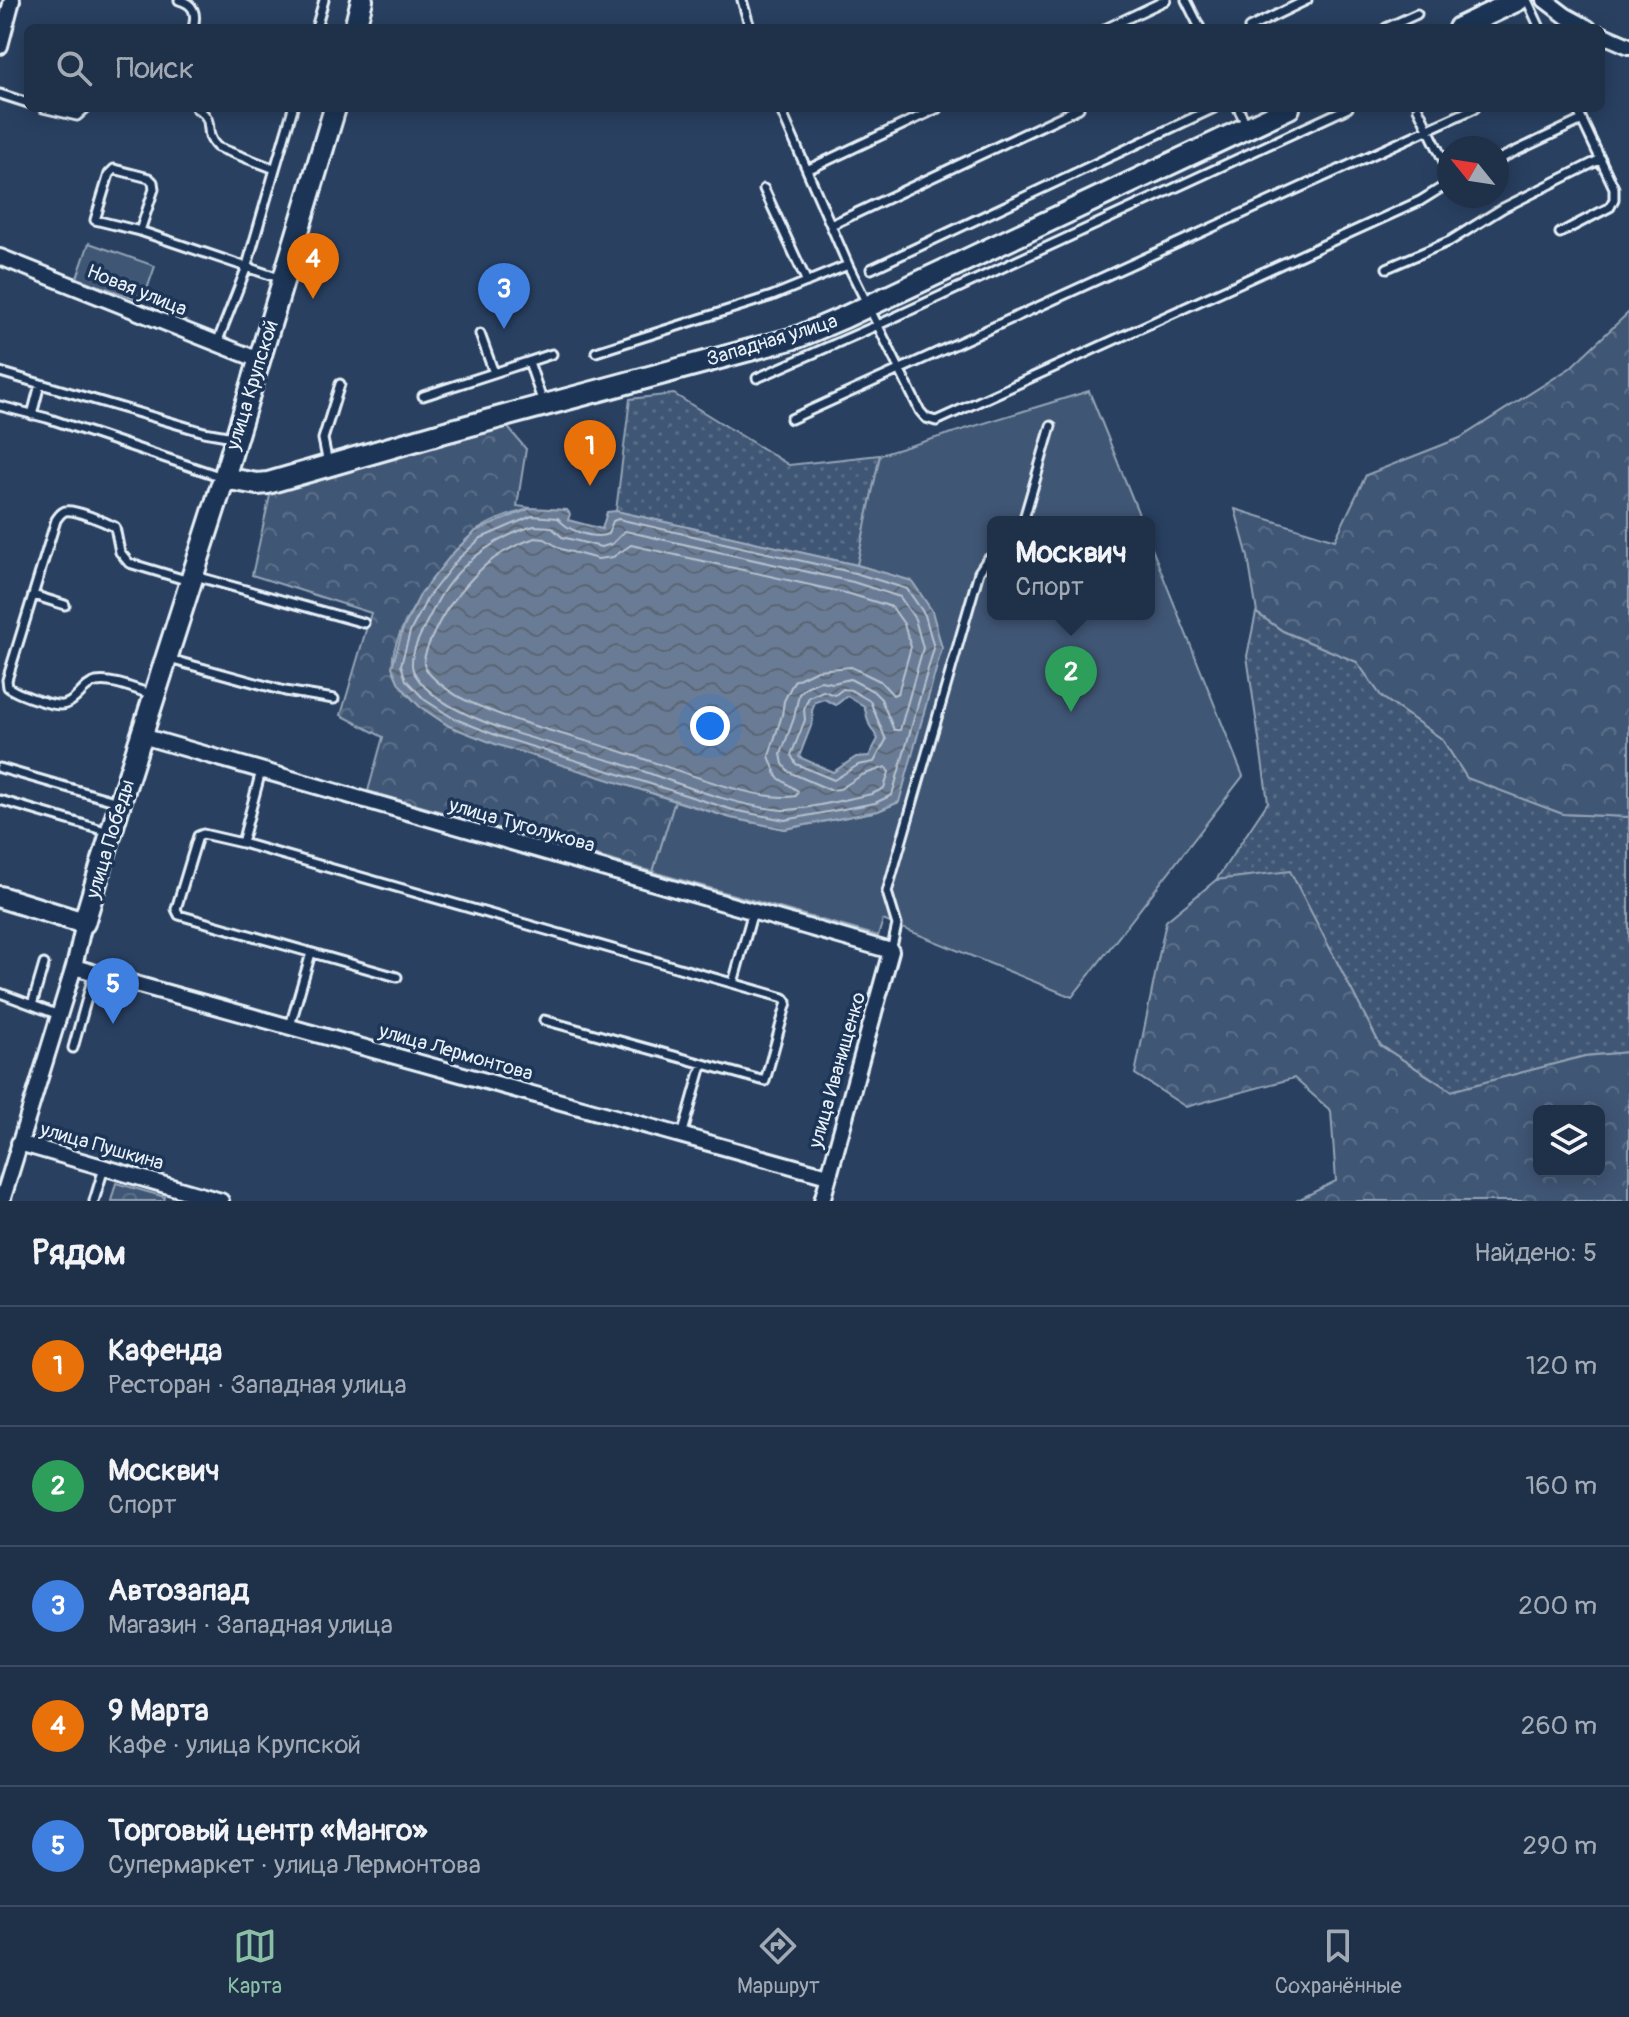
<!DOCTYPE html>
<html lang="ru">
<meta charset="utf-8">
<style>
:root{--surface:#1f3049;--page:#2c3c53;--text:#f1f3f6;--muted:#a1a9b4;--line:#3c4b61;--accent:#8abfa5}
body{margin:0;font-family:Pangolin,sans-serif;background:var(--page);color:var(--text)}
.controls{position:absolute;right:24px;bottom:24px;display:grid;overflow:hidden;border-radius:12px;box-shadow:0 4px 20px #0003}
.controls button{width:72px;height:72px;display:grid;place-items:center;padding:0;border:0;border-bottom:2px solid var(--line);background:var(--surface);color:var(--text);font:40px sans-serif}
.compass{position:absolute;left:1437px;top:136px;width:72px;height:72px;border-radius:50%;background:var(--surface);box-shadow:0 4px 20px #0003;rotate:300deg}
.you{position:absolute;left:710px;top:726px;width:28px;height:28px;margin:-20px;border:6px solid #fff;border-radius:50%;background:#1a73e8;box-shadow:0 0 0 12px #1a73e833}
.badge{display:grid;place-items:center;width:52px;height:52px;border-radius:50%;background:var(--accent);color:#fff;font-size:26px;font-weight:700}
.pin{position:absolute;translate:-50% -66px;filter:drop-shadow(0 2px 4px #0008)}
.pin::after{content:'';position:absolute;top:42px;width:28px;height:24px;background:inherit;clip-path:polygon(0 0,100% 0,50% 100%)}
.popup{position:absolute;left:987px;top:516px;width:168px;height:104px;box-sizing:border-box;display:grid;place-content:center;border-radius:12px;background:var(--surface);filter:drop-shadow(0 2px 6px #0005);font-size:26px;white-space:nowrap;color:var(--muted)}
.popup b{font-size:30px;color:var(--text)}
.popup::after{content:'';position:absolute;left:50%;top:100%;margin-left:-16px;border:16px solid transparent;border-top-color:var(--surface)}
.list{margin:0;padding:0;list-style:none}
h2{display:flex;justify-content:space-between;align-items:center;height:104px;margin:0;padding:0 32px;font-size:34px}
h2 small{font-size:26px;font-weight:400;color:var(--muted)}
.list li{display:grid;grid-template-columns:52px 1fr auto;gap:24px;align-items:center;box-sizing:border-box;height:120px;padding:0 32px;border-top:2px solid var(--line)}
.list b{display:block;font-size:30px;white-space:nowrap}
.list p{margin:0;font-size:26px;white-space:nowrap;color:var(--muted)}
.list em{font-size:26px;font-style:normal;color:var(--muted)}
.icon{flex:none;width:44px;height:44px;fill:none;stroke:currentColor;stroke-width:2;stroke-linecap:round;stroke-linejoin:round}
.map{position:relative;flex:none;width:1629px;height:1201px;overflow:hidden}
.search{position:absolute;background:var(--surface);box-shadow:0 4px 20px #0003;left:24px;right:24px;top:24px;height:88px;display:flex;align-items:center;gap:20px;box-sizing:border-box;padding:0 28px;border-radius:12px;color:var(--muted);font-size:30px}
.sheet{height:704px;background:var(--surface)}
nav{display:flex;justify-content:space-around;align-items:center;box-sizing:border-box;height:112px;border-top:2px solid var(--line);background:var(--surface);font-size:22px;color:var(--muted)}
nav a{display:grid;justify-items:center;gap:4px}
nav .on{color:var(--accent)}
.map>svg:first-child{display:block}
.grass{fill:url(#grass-dots);stroke:#94a4b6;stroke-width:2}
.forest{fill:url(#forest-crowns);stroke:#94a4b6;stroke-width:2;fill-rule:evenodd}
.pitch{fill:#415774;stroke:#94a4b6;stroke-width:2}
.water{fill:url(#water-waves);stroke:#9dabbd;stroke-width:2;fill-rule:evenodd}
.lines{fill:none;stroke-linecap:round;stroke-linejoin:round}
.shore{stroke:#b6c2d0;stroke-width:2}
.lane-casing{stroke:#e8f1f8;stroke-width:13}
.street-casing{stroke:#e8f1f8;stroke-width:20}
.secondary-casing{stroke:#e8f1f8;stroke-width:26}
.lane{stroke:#1d3557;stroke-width:7}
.street{stroke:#1d3557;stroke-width:14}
.secondary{stroke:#1d3557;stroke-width:20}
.labels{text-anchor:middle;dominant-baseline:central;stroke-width:7;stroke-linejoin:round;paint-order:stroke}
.street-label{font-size:20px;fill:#e8f1f8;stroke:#1d3557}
</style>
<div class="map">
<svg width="1629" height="1201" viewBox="0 0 1629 1201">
<defs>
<pattern id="grass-dots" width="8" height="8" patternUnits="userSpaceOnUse" patternTransform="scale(2)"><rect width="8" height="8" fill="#415774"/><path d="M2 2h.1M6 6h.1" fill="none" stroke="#5c7089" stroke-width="1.8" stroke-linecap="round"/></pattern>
<pattern id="forest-crowns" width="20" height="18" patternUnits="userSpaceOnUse" patternTransform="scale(2)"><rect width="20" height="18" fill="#415774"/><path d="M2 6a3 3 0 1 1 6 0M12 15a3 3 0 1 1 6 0" fill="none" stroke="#5c7089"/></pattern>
<pattern id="water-waves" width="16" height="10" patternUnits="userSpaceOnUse" patternTransform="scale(2)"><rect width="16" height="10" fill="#6b7c95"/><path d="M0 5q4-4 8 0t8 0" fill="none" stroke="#5a6573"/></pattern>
</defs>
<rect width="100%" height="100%" fill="#294061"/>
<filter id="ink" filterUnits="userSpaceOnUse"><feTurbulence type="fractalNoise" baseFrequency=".0125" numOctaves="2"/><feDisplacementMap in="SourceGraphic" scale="16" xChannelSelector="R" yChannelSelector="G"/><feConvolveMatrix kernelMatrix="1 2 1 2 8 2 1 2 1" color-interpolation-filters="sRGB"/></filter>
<g filter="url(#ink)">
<!-- grass -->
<path class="grass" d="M674,394L789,465L880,455L857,565L616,511L630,399Z
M1256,613L1283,631L1357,662L1382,697L1442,739L1467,778L1563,814L1629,817V1052L1585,1056L1452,1091L1380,1045L1290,872L1216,880L1268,802L1247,656Z"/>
<!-- forest -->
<path class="forest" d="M1629,312V817L1563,814L1467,778L1442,739L1382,697L1357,662L1283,631L1257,613L1248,557L1235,509L1335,540L1366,475L1460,438L1570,368Z
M505,424L526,449L517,506L531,508C512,514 491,520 475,532C449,552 383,637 394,671C402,697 427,711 449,726L675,801L653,872L368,791L383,737L341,715L371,613L252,575L271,491Z
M1290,871L1380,1045L1451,1091L1585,1056L1629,1052V1201H1296L1336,1181L1331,1111L1294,1078L1186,1107L1135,1074L1166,921L1216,880ZM1539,1111H1599V1171H1539Z
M116,1183L165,1197L164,1201H111Z"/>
<!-- pitch -->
<path class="pitch" d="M89,243L155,266L143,301L77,278Z
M1089,391L1142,522H993V614H1149V541L1243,776L1072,997L883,920L878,936L653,872L675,801L731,818L785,829L878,811L899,802L912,581L857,565L880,455Z"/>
<!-- water -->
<path class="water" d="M531,508L567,510L570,514L568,520L602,529L607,512L616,511L857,565L912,581L932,611L942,648L899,802L878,811L785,829L731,818L495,744L449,726L419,706L399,684L392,667L403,629L421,593L452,554L476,531ZM847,696L864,706L869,724L878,739L869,756L856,757L833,772L799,757L813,721L812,711L815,702L824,699L836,705Z"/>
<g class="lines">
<!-- shore -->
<path class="shore" d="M532,516L558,518C566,530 593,540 608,534L613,521L618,519L855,573L907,589L925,615L934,648L892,795L875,803L785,820L733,810L498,736L453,718L425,700L406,680L401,665L410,632L428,597L457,560L481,538Z
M534,526L551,527L562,537L601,547L612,544L625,531L853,582L900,597L915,619L923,648L900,730H894L881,699L873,691L850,679L833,683L820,681L806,687L799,694L794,718L781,754L783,764L789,772L830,790L840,789L862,775L886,767L889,772L884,788L872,794C850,798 802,811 782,810C726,805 672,780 619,763C566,747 507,735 458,710C442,702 420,687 413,670C407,655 427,622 434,608C453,568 492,538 534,526Z
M535,538L545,539L561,549L598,559L613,557L631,545L850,594L892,607L904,624L911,647L898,693L893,695L880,681L851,667L817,670L794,681L784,701L782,715L769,756L777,777L798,791L796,796C759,804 665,765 626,753C573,736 516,724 465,700C454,695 426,676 424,664C422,653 443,613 451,604C476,571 494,552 535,538Z
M843,689L851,690L870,701L886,740L874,762L858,765L834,780L796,764L791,755L805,720L804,709L809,697L823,691L835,695Z"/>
<defs>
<path id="lane" d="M179,0C194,4 197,13 193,28
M742,0L750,28
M1186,0L1200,28
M1527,0L1540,28
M316,28L324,0
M1107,28L1166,0
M1249,28L1307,0
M1386,28L1417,14
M0,94L28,103
M43,108L77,116L86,108
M196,108C218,121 201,131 217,147L275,169L246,269L217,343
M780,108L848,265L920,411L926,418L936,421L1420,201L1449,183
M1238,108L1247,126
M1418,108L1449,172
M1497,160L1582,120L1577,108
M275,169L293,108
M807,170L938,108
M764,189L807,282
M831,225L1079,108
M140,231L95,220L109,174L114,169L149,178L153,182L154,189L140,231L282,279
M1560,233L1610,207L1614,199V188L1582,120
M1387,268L1450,241L1503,208L1601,159
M871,269L1214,108
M480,334L494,373
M596,352L772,296L848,265
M529,362L543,403
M0,372L204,432L233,437
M757,378L878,325L1348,108
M423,396L552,354
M0,406L47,418L222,477
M32,415L40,384
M791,419L1475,108
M328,464L323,439L340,384
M1023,522L1051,426
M195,576L364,623
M33,595L65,605
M169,659L285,691L334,699
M151,694C134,689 113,679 96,682C83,685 78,700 66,704C57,709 15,693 8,687L7,680L56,520C59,516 60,513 65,511C75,509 105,522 115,527L120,552L129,563L189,581
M0,768L118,802
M0,800L109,832
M242,843L261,771
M891,951L897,925L887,892L979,572L987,560L993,556
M397,977L179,915L176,909L198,836L203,834L242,843L784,998L787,1002L765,1081L544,1020
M733,983L753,911
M0,993L59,1015
M32,1005L44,964
M290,1026L311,953
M73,1048L94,973
M682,1136L702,1065
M94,1201L104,1168"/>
<path id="street" d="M1545,0L1566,16L1588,28
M1601,34L1629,46
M0,46L12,0
M0,257L259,360
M142,736L891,951L822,1201
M74,967L828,1176
M19,1143L221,1201
M2,1201L74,967L84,923"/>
<path id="secondary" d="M355,28L362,0
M1459,28L1518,0
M224,478L257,484L268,483L445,432L798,337L845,317L1289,108
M0,897L84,923L120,803L224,478L335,108"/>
</defs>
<!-- lane casing -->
<use href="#lane" class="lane-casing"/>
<!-- street casing -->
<use href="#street" class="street-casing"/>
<!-- secondary casing -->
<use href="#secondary" class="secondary-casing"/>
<!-- lane -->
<use href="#lane" class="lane"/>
<!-- street -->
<use href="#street" class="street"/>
<!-- secondary -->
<use href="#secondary" class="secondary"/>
</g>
</g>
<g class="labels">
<!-- street labels -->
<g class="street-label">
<text transform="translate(137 290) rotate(22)">Новая улица</text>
<text transform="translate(772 340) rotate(-17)">Западная улица</text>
<text transform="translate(252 385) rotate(-73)">улица Крупской</text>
<text transform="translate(522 825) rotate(16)">улица Туголукова</text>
<text transform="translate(110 839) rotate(-73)">улица Победы</text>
<text transform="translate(456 1052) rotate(16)">улица Лермонтова</text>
<text transform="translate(837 1070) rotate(-74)">улица Иванищенко</text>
<text transform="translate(102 1146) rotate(16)">улица Пушкина</text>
</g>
</g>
</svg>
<div class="controls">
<button><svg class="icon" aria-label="layers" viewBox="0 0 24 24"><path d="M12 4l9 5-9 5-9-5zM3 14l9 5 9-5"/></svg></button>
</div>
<svg class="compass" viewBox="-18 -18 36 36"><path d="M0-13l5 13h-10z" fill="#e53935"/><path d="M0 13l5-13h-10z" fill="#a1a9b4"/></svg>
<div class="you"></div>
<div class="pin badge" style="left:590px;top:486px;background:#e8710a">1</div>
<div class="pin badge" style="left:1071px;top:712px;background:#2e9e5b">2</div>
<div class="popup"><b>Москвич</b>Спорт</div>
<div class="pin badge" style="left:504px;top:329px;background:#3f7fe0">3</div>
<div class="pin badge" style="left:313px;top:299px;background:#e8710a">4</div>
<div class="pin badge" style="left:113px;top:1024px;background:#3f7fe0">5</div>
<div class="search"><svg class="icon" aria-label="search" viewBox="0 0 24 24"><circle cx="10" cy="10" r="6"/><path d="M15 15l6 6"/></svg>Поиск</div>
</div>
<section class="sheet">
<h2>Рядом<small>Найдено: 5</small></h2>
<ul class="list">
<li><span class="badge" style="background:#e8710a">1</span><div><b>Кафенда</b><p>Ресторан · Западная улица</p></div><em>120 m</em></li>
<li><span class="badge" style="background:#2e9e5b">2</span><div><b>Москвич</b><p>Спорт</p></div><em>160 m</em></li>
<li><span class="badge" style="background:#3f7fe0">3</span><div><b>Автозапад</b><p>Магазин · Западная улица</p></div><em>200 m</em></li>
<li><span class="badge" style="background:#e8710a">4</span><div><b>9 Марта</b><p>Кафе · улица Крупской</p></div><em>260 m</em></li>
<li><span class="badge" style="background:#3f7fe0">5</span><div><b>Торговый центр «Манго»</b><p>Супермаркет · улица Лермонтова</p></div><em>290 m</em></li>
</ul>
</section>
<nav>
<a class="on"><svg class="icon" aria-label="map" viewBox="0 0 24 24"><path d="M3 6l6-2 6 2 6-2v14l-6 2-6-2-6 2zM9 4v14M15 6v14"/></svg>Карта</a>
<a><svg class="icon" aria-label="directions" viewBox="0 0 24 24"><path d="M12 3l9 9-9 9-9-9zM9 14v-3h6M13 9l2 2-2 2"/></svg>Маршрут</a>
<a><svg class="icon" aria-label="saved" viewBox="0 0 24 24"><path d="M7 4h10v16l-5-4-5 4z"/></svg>Сохранённые</a>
</nav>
